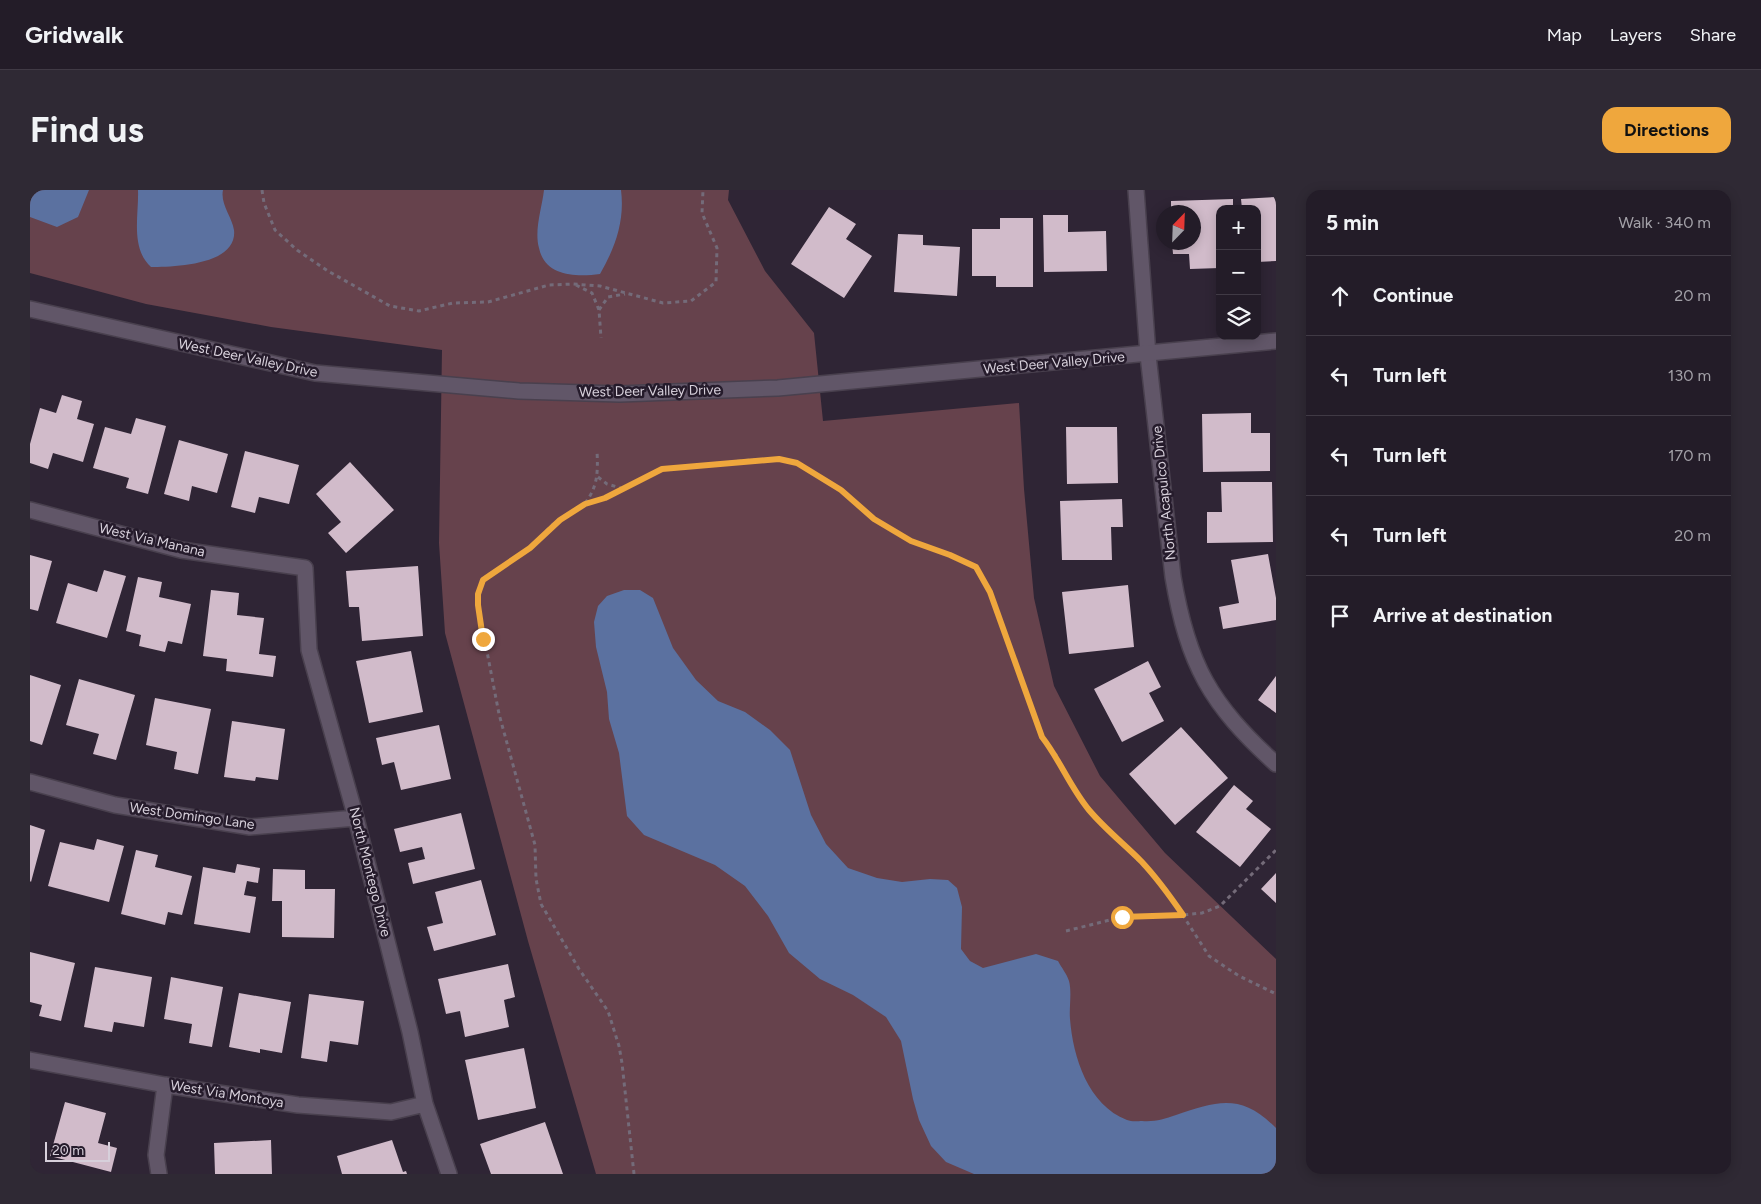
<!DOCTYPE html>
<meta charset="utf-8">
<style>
:root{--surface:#231c28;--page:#2f2934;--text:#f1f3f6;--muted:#a3a1a8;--line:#403a45;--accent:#efa73d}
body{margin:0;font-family:Figtree,sans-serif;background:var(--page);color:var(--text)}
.controls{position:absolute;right:15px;top:15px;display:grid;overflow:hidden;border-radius:10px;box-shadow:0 2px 12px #0003}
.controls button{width:45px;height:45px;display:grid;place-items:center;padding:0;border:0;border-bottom:1px solid var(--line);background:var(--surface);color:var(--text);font:25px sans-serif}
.compass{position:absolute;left:1126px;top:15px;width:45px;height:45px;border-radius:50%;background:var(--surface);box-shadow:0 2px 12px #0003;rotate:23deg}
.scale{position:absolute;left:15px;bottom:12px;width:65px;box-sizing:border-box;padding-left:5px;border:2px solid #d7d0db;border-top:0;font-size:14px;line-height:18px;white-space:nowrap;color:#d7d0db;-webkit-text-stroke:4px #251b2b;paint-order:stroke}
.stop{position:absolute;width:15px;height:15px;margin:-11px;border:4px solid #efa73d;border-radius:50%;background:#fff}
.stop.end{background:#efa73d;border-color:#fff;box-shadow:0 1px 5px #0008}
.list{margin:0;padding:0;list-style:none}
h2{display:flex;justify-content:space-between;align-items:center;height:65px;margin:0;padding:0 20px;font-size:21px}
h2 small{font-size:16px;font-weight:400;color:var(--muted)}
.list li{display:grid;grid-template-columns:32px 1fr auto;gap:15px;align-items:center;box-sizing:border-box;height:80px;padding:0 20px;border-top:1px solid var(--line)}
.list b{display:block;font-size:19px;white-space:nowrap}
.list em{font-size:16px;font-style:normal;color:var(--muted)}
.icon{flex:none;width:28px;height:28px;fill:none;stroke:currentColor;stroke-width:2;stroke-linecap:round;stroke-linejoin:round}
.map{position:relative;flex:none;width:1246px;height:984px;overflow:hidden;border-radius:15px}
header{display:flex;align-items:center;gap:30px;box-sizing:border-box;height:70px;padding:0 25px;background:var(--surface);border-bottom:1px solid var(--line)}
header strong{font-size:24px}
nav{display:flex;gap:28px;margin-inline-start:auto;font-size:18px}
.intro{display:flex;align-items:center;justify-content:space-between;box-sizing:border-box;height:120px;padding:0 30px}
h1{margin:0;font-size:35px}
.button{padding:12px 22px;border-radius:15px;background:var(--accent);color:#111;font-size:18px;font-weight:700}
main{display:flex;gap:30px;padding:0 30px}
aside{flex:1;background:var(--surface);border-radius:15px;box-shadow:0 2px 12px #0003}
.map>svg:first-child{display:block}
.green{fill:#66424c}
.water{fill:#5b71a0}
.building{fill:#d1bbca}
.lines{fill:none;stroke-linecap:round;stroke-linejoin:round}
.street-casing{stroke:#49404e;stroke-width:18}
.secondary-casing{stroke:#49404e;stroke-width:18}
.path{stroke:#746b79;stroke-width:3;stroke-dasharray:4 4;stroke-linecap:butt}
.street{stroke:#615668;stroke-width:15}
.secondary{stroke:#615668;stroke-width:15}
.route{stroke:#efa73d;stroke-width:6}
.labels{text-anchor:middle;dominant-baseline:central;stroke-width:5;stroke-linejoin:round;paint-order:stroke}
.street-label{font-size:14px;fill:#d7d0db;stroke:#251b2b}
</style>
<header>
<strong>Gridwalk</strong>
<nav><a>Map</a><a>Layers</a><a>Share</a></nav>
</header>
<div class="intro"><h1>Find us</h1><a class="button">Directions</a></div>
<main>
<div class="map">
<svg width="1246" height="984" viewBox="0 0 1246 984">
<rect width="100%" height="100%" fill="#2f2535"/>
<!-- green -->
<path class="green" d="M0,0H699L698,10L735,81L784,143L793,231L989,213L994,299L1004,408L1024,496L1070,586L1135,663L1246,769V984H566L498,751L415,443L409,353L412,160L241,137L116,114L0,83Z"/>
<!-- water -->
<path class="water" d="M0,0H59L48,27L27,37L0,27Z
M108,0H193C190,14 202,27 204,40C208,75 144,77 121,77C100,58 109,25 108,0Z
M514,0H591C595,31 585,58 570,84C547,87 515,87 509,58C504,40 512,18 514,0Z
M594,400H610L623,408L643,458L666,490L688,511L715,522L740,540L760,560L781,625L796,654L818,678L847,688L872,692L900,689L918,690L927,698L932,717L931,759L940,771L953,778L1006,764L1028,771C1031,777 1037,784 1039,791C1042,802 1039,817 1040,829C1043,867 1058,915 1097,930C1102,932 1108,931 1112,931C1125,932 1134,929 1146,925C1188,911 1211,903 1246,938V984H944L916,972L901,956L889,930L883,909L871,851L856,827L823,805L790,789L759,763L738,726L715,696L685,675L614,645L597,626L589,563L579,529L577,502L566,457L564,432L568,416L577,406Z"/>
<!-- building -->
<path class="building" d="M1246,7V71L1227,72V19H1212L1211,9Z
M1203,9V19H1190V78L1160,79L1159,64H1143L1142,52H1164V22H1141V11Z
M799,17L826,34L816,49L842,66L814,108L761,74Z
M1013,25H1038V42L1076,41L1077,81L1014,82Z
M970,28H1003V97H966V86H942V39H970Z
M868,44L893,45V55L930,57L927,106L864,102Z
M32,205L52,211L47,229L64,234L53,272L23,263L18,279L0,273V254L10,218L26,223Z
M1221,223V243H1240V281L1173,282L1172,224Z
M106,228L136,236L118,304L96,298L99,288L63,278L75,237L101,244Z
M1036,237H1087L1088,293L1037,294Z
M149,250L198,264L187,303L162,296L159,311L134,304Z
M215,261L269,275L259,314L229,307L225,323L201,317Z
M320,272L364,320L316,363L298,343L311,332L286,304Z
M1191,292H1242L1243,352L1177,353V322H1192Z
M1092,309L1093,337H1081L1082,370H1032L1030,311Z
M1238,364L1246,408V430L1193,439L1189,417L1209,413L1201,370Z
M0,365L22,371L8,421L0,419Z
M388,376L393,446L332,451L329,417H319L316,381Z
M74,380L96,386L77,448L26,433L38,393L67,402Z
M108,387L132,392L129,407L161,414L152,454L138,451L135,462L109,456L111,445L96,441Z
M1098,395L1104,457L1039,464L1032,402Z
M181,400L209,403L207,425L234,428L229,464L246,466L243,487L196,481L197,469L173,466Z
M381,461L393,522L339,533L326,471Z
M1118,471L1131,497L1119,503L1134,531L1092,552L1064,499Z
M0,485L31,495L12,555L0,551Z
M1246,486V523L1228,510Z
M49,489L105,505L86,570L63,564L69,544L36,535Z
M125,508L181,519L168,584L144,579L147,562L116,555Z
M202,531L255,539L248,590L226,587L225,591L194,587Z
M409,535L421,589L371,600L364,572L352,575L346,548Z
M1151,537L1198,588L1145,635L1099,584Z
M1204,595L1223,611L1216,619L1241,639L1210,677L1166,642Z
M431,623L445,679L383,694L378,673L395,669L392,657L370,662L364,639Z
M0,635L15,640L1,692L0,691Z
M67,649L94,656L79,712L18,696L30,652L64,660Z
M106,660L128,665L125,677L162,686L152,725L138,722L135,735L91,724Z
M207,674L230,678L228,693L217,691L214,705L226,707L220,743L164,734L173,677L205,683Z
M243,679L275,680V699H305L304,748L252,747V711H242Z
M1246,683V713L1231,699Z
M451,690L466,745L404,761L397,737L413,733L405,702Z
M0,762L45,773L31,831L9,826L12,815L0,812Z
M478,774L485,807L474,810L479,837L435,847L430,821L416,824L408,789Z
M65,777L122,787L114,837L84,832L82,842L54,837Z
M141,787L193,797L182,857L159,853L162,834L134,829Z
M209,803L261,812L252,863L230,859V863L199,857Z
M279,804L334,811L328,855L300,851L297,872L271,868Z
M494,858L506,918L448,930L435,870Z
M35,912L76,923L68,953L87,958L81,982L20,966Z
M515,932L533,984H461L450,954Z
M241,950L242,984H185L184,953Z
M362,950L373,982L376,981L377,984H312L307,966Z"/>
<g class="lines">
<defs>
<path id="street" d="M1106,0L1118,165L1143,387C1158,475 1180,514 1246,574
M0,320L151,360L275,378L279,460L326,628L380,842L395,914L419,984
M0,592L85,615L220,637L326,628
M0,870L135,895L268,915L361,922L395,914
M129,984L126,965L135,895"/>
<path id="secondary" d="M0,119L285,183L489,201L590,204L748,198L1246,151"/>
</defs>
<!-- street casing -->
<use href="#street" class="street-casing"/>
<!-- secondary casing -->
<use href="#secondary" class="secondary-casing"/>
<!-- path -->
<path class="path" d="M232,0L234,13L245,40L267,60L298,81L360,116L389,121L423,113L458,112L519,95L543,94L570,96L633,113L661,111L686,92L687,58L672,23L673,0
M546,95L562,103L569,120L571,148
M569,120L578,107L595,104
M568,287L577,294L591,298
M555,313C568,297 568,281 567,261
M1036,741L1092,727L1153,725L1172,723L1190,716L1246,660
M604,984L592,873L589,856L578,821L549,779L511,714L506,689L505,655L469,524L448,415L451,395L458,385L500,358L522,335L538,324L555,314L575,308L632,279L720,270L749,269L767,273L811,300L844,329L881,351L920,365L946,377L960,402L1011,547L1027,566L1036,586L1058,619L1136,699L1179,766L1209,786L1246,804"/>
<!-- street -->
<use href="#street" class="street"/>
<!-- secondary -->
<use href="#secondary" class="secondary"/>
</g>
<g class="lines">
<!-- route -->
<path class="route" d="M453,449L448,415V404L453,390L500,358L530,330L555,314L575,308L632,279L749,269L767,273L811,300L844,329L881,351L920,365L946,377L960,402L1012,547C1030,570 1040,597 1059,620C1075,639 1094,654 1111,671C1127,688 1140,706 1153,725L1092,727"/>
</g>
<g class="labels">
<!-- street labels -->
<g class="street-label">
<text transform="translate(218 168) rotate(12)">West Deer Valley Drive</text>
<text transform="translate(1024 173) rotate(-5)">West Deer Valley Drive</text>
<text transform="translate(620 201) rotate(-1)">West Deer Valley Drive</text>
<text transform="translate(1134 303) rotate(-96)">North Acapulco Drive</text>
<text transform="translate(122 350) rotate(13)">West Via Manana</text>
<text transform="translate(162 626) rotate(8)">West Domingo Lane</text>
<text transform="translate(340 682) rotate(76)">North Montego Drive</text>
<text transform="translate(197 904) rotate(9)">West Via Montoya</text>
</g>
</g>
</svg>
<div class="controls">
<button>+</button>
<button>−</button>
<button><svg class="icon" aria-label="layers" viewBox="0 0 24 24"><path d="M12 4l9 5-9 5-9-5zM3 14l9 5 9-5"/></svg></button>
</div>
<svg class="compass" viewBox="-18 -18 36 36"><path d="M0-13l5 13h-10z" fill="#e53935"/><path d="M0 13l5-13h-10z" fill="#a3a1a8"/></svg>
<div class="scale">20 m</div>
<div class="stop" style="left:1092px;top:727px"></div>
<div class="stop end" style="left:453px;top:449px"></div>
</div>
<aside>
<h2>5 min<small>Walk · 340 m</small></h2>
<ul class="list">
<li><svg class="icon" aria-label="ahead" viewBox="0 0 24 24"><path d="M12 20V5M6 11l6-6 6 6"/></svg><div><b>Continue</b></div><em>20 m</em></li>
<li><svg class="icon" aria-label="left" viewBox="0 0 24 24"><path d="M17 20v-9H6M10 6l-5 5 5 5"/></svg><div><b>Turn left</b></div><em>130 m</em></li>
<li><svg class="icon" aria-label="left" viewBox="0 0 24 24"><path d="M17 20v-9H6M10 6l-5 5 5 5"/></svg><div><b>Turn left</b></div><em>170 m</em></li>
<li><svg class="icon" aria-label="left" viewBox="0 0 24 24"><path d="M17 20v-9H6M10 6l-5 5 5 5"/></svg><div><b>Turn left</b></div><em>20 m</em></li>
<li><svg class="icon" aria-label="arrive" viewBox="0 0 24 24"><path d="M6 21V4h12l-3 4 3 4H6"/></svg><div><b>Arrive at destination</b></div></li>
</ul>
</aside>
</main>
